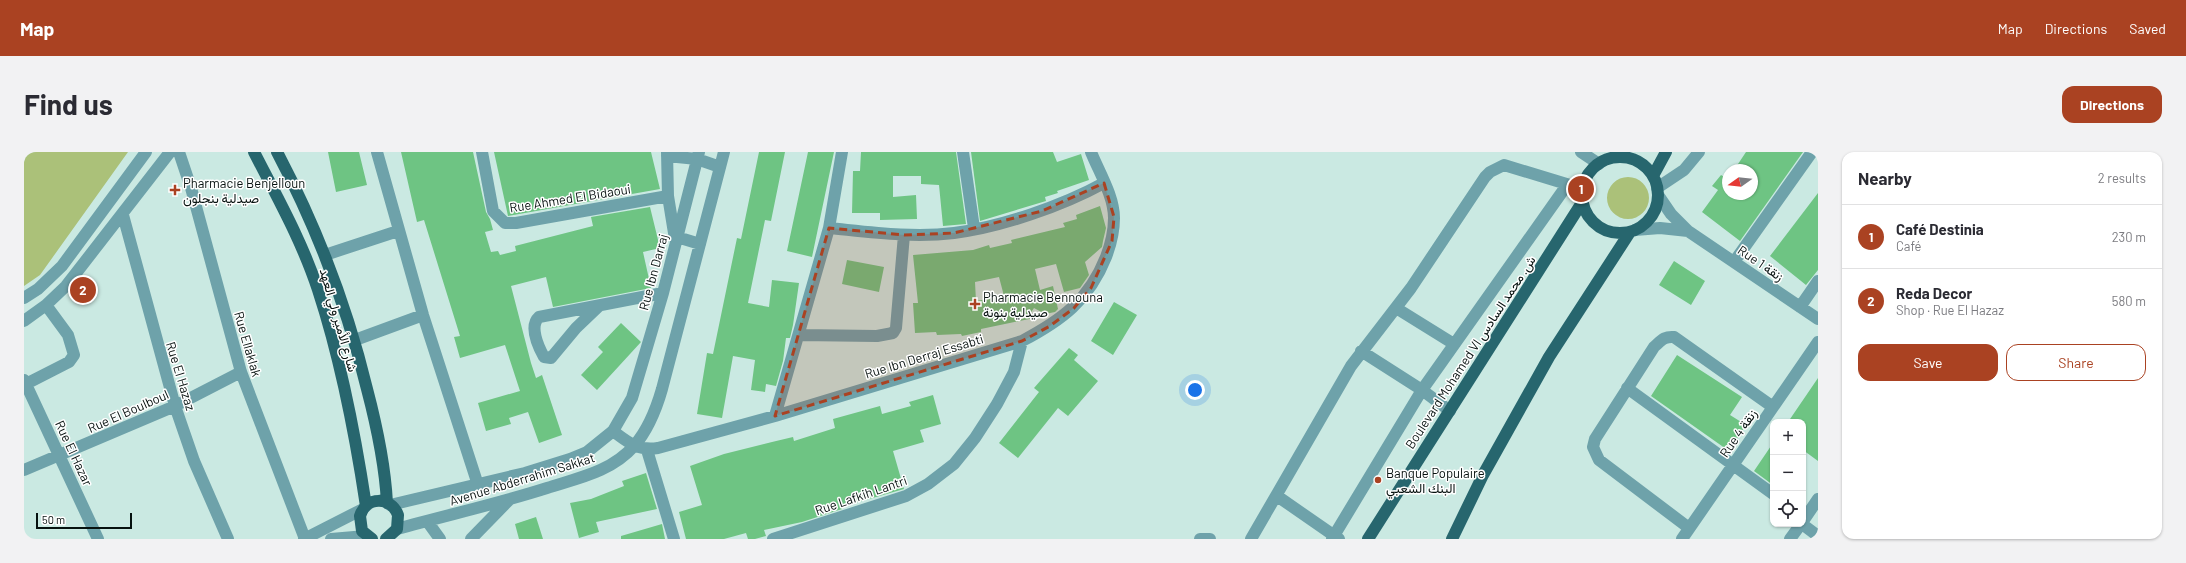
<!DOCTYPE html>
<meta charset="utf-8">
<style>
:root{--surface:#fff;--page:#f2f2f3;--text:#2b2b33;--muted:#7c7c81;--line:#e1e1e2;--accent:#aa4222}
body{margin:0;font-family:Barlow,Vazirmatn,sans-serif;background:var(--page);color:var(--text)}
.controls{position:absolute;right:12px;bottom:12px;display:grid;overflow:hidden;border-radius:8px;box-shadow:0 1px 3px #0004}
.controls button{width:36px;height:36px;display:grid;place-items:center;padding:0;border:0;border-bottom:1px solid var(--line);background:var(--surface);color:var(--text);font:20px sans-serif}
.compass{position:absolute;left:1698px;top:12px;width:36px;height:36px;border-radius:50%;background:var(--surface);box-shadow:0 1px 3px #0004;rotate:255deg}
.scale{position:absolute;left:12px;bottom:10px;width:96px;box-sizing:border-box;padding-left:4px;border:2px solid #06110f;border-top:0;font-size:11px;line-height:14px;white-space:nowrap;color:#06110f;-webkit-text-stroke:3px #fff;paint-order:stroke}
.you{position:absolute;left:1171px;top:238px;width:14px;height:14px;margin:-10px;border:3px solid #fff;border-radius:50%;background:#1a73e8;box-shadow:0 0 0 6px #1a73e833}
.badge{display:grid;place-items:center;width:26px;height:26px;border-radius:50%;background:var(--accent);color:#fff;font-size:13px;font-weight:700}
.pin{position:absolute;translate:-50% -50%;border:2px solid #fff;box-shadow:0 1px 4px #0006}
.list{margin:0;padding:0;list-style:none}
h2{display:flex;justify-content:space-between;align-items:center;height:52px;margin:0;padding:0 16px;font-size:17px}
h2 small{font-size:13px;font-weight:400;color:var(--muted)}
.list li{display:grid;grid-template-columns:26px 1fr auto;gap:12px;align-items:center;box-sizing:border-box;height:64px;padding:0 16px;border-top:1px solid var(--line)}
.list b{display:block;font-size:15px;white-space:nowrap}
.list p{margin:0;font-size:13px;white-space:nowrap;color:var(--muted)}
.list em{font-size:13px;font-style:normal;color:var(--muted)}
.actions{display:flex;gap:8px;padding:12px 16px}
.actions a{flex:1;padding:9px 0;border:1px solid var(--accent);border-radius:12px;text-align:center;font-size:14px;color:var(--accent)}
.actions .main{background:var(--accent);color:#fff}
.icon{flex:none;width:22px;height:22px;fill:none;stroke:currentColor;stroke-width:2;stroke-linecap:round;stroke-linejoin:round}
.map{position:relative;flex:none;width:1794px;height:387px;overflow:hidden;border-radius:12px}
header{display:flex;align-items:center;gap:24px;box-sizing:border-box;height:56px;padding:0 20px;background:var(--accent);color:#fff}
header strong{font-size:19px}
nav{display:flex;gap:22px;margin-inline-start:auto;font-size:14px}
.intro{display:flex;align-items:center;justify-content:space-between;box-sizing:border-box;height:96px;padding:0 24px}
h1{margin:0;font-size:28px}
.button{padding:10px 18px;border-radius:12px;background:var(--accent);color:#fff;font-size:14px;font-weight:700}
main{display:flex;gap:24px;padding:0 24px}
aside{flex:1;background:var(--surface);border-radius:12px;box-shadow:0 1px 3px #0004}
.map>svg:first-child{display:block}
.green{fill:#abc179}
.building{fill:#6ec483;fill-rule:evenodd}
.lines{fill:none;stroke-linecap:round;stroke-linejoin:round}
.minor{stroke:#6ea2aa;stroke-width:12}
.major{stroke:#27666e;stroke-width:12}
.marked{fill:#aa4222;fill-opacity:0.2;stroke:#aa4222;stroke-width:3;stroke-dasharray:8 5;stroke-linejoin:round}
.poi-dot{fill:#aa4222;stroke:#fff;stroke-width:1.5}
.labels{text-anchor:middle;dominant-baseline:central;stroke-width:3;stroke-linejoin:round;paint-order:stroke}
.poi-label{font-size:13px;fill:#06110f;stroke:#fff;text-anchor:start}
.street-label{font-size:13px;fill:#06110f;stroke:#fff}
</style>
<header>
<strong>Map</strong>
<nav><a>Map</a><a>Directions</a><a>Saved</a></nav>
</header>
<div class="intro"><h1>Find us</h1><a class="button">Directions</a></div>
<main>
<div class="map">
<svg width="1794" height="387" viewBox="0 0 1794 387">
<rect width="100%" height="100%" fill="#cae9e2"/>
<!-- green -->
<path class="green" d="M0,0H104L16,123L0,134Z
M1583 46a21 21 0 1 1 42 0a21 21 0 1 1-42 0Z"/>
<!-- building -->
<path class="building" d="M304,0H335L343,33L312,40Z
M377,0H449L462,60L466,67L469,78L461,80L467,100L474,99L476,103L492,99L491,94L569,74L567,65L626,55L636,96L619,100L627,136L529,155L522,125L487,134L507,211L512,226L518,223L538,283L515,291L504,260L485,266L487,272L462,279L454,251L496,239L481,193L436,206L430,185L436,184L400,68L393,70Z
M470,0H627L636,37L484,64Z
M735,0H761L747,69L741,68L724,151L745,155L748,128L775,131L769,173L766,186H762L759,209L752,234L742,232L741,240L727,238L731,208L709,204L698,266L673,262L683,201L689,202L713,86L717,87Z
M784,0H810L788,105L763,99Z
M837,0H932L942,72L919,74L915,33L897,32V24H869V45L892,43L893,67L856,68V61H828L829,19H836Z
M947,0H1029L1033,10L1057,2L1065,28L1033,39L1034,41L1021,45L1022,49L956,69Z
M1722,0H1779L1716,89L1678,60L1694,38L1688,34L1697,23L1702,26L1704,24V42H1728V18H1710Z
M1794,41V118L1782,133L1746,104Z
M1076,54L1082,76L1079,89L1078,95L1061,110L1065,123L1056,136L1040,140L1032,112L1011,117L1016,138L1029,134L1034,157L1031,160L1021,162L1010,156L1006,162L1010,166L957,177V180L938,184L937,182L913,183L912,180L891,181L889,151H894L889,103L949,98L965,93L966,96L988,91L987,88L1041,75L1039,71L1053,67L1052,63ZM975,125L980,144L952,149L951,130Z
M823,108L860,115L855,140L818,132Z
M1650,109L1681,129L1667,153L1635,133Z
M1090,150L1113,163L1089,203L1067,189Z
M597,171L617,190L573,238L557,223L579,200L574,195Z
M1045,196L1054,203L1050,208L1074,229L1044,264L1034,256L994,306L975,291L1015,240L1010,236Z
M1653,203L1718,245L1706,263L1722,273L1705,299L1627,244Z
M1794,226V309L1779,298V270H1764Z
M909,243L917,272L896,278L900,290L869,299L880,337L817,355L818,357L778,370L740,378L742,384L731,387H724L722,381L700,387H662L655,360L678,353L666,314L700,302L748,290L769,285L770,289L811,276L809,267L856,254L858,262L887,254L885,250Z
M1749,291V333L1730,319Z
M622,321L633,357L572,370L575,380L555,386L546,351L567,347L600,334L598,329Z
M512,365L519,387H495L491,372Z
M638,372L641,387H597V384Z"/>
<g class="lines">
<!-- minor -->
<path class="minor" d="M155,0L167,36L217,220L281,387
M353,0L399,163L454,333
M458,0L469,59L481,71H492L644,44
M643,0L644,44L650,81L653,85L676,92
M939,0L950,76
M1557,0L1575,12
M643,4L673,7L696,15
M1633,36L1660,18L1675,0
M1634,43L1647,62L1664,79L1794,167
M99,63L151,254L170,309L204,387
M805,76C846,80 888,86 930,81C977,75 1038,54 1080,31
M1611,78L1636,76L1664,79
M301,103L374,79
M1710,110L1788,0
M0,146L14,137L38,114L122,0
M574,155L552,176L527,206L520,205C514,194 505,174 515,165L639,141
M1776,155L1794,129
M1372,156L1430,192
M0,169L22,153L42,134L146,0
M775,183L853,184L869,181L872,176L880,83
M331,188L399,163
M1337,199L1398,238L1426,259
M0,228L74,387
M2,232L45,210L50,203L44,183L22,153
M1603,236L1749,342
M751,264L805,76L818,0
M589,279C605,291 614,299 634,296L751,264L998,189C1038,168 1065,148 1082,105C1087,92 1090,80 1090,66C1090,44 1075,20 1067,0
M623,298L650,387
M0,318L151,254L217,220
M1253,344L1315,387
M366,353L501,321L546,307L563,300L589,279L608,246L639,141L675,0
M403,369L416,387
M1779,369L1794,347
M1778,372L1794,384
M1665,376L1575,308L1569,295L1571,287L1630,195C1637,189 1640,184 1650,185L1749,255
M373,377C423,363 473,352 523,336C554,326 587,320 610,294C624,278 632,258 638,237L700,0
M280,387L339,357
M307,387L342,384
M447,387L485,348
M749,387L882,344L904,332L930,312L951,286L973,252L990,220L998,189
M1176,387H1186
M1227,387L1327,214L1387,136L1461,25L1466,20L1480,13L1559,37
M1308,387L1398,238L1543,33
M1658,387L1794,190
M1766,387L1777,372"/>
<!-- major -->
<path class="major" d="M230,0C253,45 278,89 294,138C317,208 331,281 342,354
M253,0C293,76 323,154 343,237C353,275 361,312 363,351
M1558 43a38 38 0 1 1 76 0a38 38 0 1 1-76 0Z
M1629,24L1642,0
M348,387L338,379L336,364C342,344 367,344 374,363L373,377L362,387
M1344,387L1559,49
M1428,387L1459,323L1525,205L1606,80"/>
</g>
<!-- marked area -->
<path class="marked" d="M1080,31L1090,65L1088,89L1067,136L1050,156L1026,174L998,189L751,264L805,76L880,83L930,81L1018,59Z"/>
<!-- markers -->
<g class="poi-dot">
<path d="M149 32h4v4h4v4h-4v4h-4v-4h-4v-4h4z"/>
<path d="M949 146h4v4h4v4h-4v4h-4v-4h-4v-4h4z"/>
<circle cx="1354" cy="328" r="4"/>
</g>
<g class="labels">
<!-- poi labels -->
<g class="poi-label">
<text x="159" y="31">Pharmacie Benjelloun<tspan x="159" dy="15">صيدلية بنجلون</tspan></text>
<text x="959" y="145">Pharmacie Bennouna<tspan x="959" dy="15">صيدلية بنونة</tspan></text>
<text x="1362" y="321">Banque Populaire<tspan x="1362" dy="15">البنك الشعبي</tspan></text>
</g>
<!-- street labels -->
<g class="street-label">
<text transform="translate(546 46) rotate(-9)">Rue Ahmed El Bidaoui</text>
<text transform="translate(1737 111) rotate(34)">Rue 1 زنقة</text>
<text transform="translate(629 120) rotate(-75)">Rue Ibn Darraj</text>
<text transform="translate(315 168) rotate(74)">شارع الأمير ولي العهد</text>
<text transform="translate(224 192) rotate(74)">Rue Ellaklak</text>
<text transform="translate(1446 200) rotate(-57)">Boulevard Mohamed VI ش. محمد السادس</text>
<text transform="translate(900 204) rotate(-17)">Rue Ibn Derraj Essabti</text>
<text transform="translate(157 224) rotate(73)">Rue El Hazaz</text>
<text transform="translate(104 259) rotate(-24)">Rue El Boulboul</text>
<text transform="translate(1714 281) rotate(-56)">Rue 4 زنقة</text>
<text transform="translate(50 301) rotate(65)">Rue El Hazar</text>
<text transform="translate(498 327) rotate(-17)">Avenue Abderrahim Sakkat</text>
<text transform="translate(837 343) rotate(-19)">Rue Lafkih Lantri</text>
</g>
</g>
</svg>
<div class="controls">
<button>+</button>
<button>−</button>
<button><svg class="icon" aria-label="locate" viewBox="0 0 24 24"><circle cx="12" cy="12" r="6"/><path d="M12 2v4M12 18v4M2 12h4M18 12h4"/></svg></button>
</div>
<svg class="compass" viewBox="-18 -18 36 36"><path d="M0-13l5 13h-10z" fill="#e53935"/><path d="M0 13l5-13h-10z" fill="#7c7c81"/></svg>
<div class="scale">50 m</div>
<div class="you"></div>
<div class="pin badge" style="left:1557px;top:37px">1</div>
<div class="pin badge" style="left:59px;top:138px">2</div>
</div>
<aside>
<h2>Nearby<small>2 results</small></h2>
<ul class="list">
<li><span class="badge">1</span><div><b>Café Destinia</b><p>Café</p></div><em>230 m</em></li>
<li><span class="badge">2</span><div><b>Reda Decor</b><p>Shop · Rue El Hazaz</p></div><em>580 m</em></li>
</ul>
<div class="actions"><a class="main">Save</a><a>Share</a></div>
</aside>
</main>
